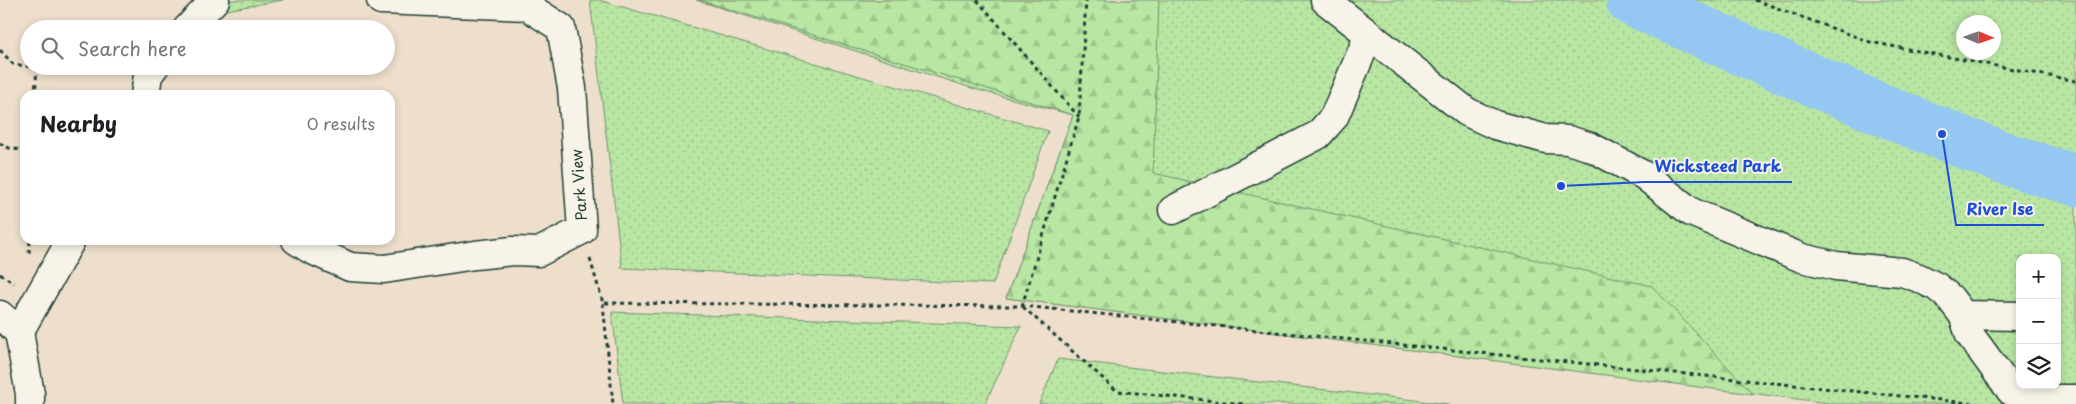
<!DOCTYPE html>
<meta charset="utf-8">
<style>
:root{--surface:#fff;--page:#f2f2f2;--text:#202124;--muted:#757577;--line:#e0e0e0}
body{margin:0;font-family:"Playpen Sans",sans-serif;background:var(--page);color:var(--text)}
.controls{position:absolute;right:15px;bottom:15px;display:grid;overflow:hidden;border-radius:10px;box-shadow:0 2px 8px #0003}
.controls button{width:45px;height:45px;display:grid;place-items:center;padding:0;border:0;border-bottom:1px solid var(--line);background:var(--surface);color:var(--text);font:25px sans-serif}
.compass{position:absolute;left:1956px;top:15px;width:45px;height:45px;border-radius:50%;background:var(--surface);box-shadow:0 2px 8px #0003;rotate:92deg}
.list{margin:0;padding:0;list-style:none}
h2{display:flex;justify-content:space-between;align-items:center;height:65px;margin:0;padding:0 20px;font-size:21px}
h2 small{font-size:16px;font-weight:400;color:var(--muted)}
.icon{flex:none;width:28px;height:28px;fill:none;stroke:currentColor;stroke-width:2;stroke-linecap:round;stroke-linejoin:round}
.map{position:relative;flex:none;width:2076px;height:404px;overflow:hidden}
.search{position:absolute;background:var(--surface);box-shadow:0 2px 8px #0003;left:20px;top:20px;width:375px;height:55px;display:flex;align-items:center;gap:12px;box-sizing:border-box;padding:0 18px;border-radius:28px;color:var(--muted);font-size:19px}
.panel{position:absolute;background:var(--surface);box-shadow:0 2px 8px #0003;left:20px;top:90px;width:375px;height:155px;border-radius:15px}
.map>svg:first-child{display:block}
.green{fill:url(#green-dots);stroke:#6c926c;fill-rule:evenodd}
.forest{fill:url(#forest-firs);stroke:#6c926c}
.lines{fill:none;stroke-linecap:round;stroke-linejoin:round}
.river{stroke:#94c8f2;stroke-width:52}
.minor-casing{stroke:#1f3d34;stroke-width:31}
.path{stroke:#1f3d34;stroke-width:3;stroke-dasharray:4 4;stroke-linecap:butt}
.minor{stroke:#f7f3e8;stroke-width:28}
.labels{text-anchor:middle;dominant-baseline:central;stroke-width:4;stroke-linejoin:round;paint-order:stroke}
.street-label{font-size:15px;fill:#1f3d34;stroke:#f7f3e8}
.leader{fill:none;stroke:#1d4ed8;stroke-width:2}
.callout-dot{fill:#1d4ed8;stroke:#f7f3e8;stroke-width:2}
.callout-label{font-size:16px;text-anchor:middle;font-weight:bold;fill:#1d4ed8;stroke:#f7f3e8;stroke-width:4;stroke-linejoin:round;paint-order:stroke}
</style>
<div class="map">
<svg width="2076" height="404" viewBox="0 0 2076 404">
<defs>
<pattern id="green-dots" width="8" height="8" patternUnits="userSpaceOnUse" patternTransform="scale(1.25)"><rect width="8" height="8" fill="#b9e6a3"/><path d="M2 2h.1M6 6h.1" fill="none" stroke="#9fc68d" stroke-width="1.8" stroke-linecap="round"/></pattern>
<pattern id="forest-firs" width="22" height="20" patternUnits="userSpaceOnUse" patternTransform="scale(1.25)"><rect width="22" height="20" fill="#b9e6a3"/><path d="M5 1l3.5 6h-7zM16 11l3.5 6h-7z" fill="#9fc68d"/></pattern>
</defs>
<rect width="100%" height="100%" fill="#eedfcc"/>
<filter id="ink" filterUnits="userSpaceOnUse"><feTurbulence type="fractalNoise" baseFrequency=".02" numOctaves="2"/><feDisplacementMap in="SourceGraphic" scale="10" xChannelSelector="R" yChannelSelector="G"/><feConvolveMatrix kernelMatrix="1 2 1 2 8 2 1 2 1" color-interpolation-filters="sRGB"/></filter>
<g filter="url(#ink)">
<!-- green -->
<path class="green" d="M218,0H283L226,10Z
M590,0H599L1048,131L993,284L622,268Z
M696,0H2076V404H1836L1006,298L1073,115L978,90ZM1964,22H1994V52H1964ZM2020,258H2057V385H2020Z
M612,312L1021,326L985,404H623Z
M1058,359L1449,404H1039Z"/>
<!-- forest -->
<path class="forest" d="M699,0H1159L1153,173L1652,286L1753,394L1006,298L1073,115Z"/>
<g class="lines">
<!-- river -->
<path class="river" d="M1632,0C1713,37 1794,73 1876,107C1941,134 2007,162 2076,180"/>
<defs>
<path id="minor" d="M1325,0L1467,112L1495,125L1546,139L1568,140L1591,147L1645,176L1691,212L1802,258L1836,266L1902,272L1919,278L1937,287L1950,298L1963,315L1970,335L2011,391L2029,399H2076
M187,29L215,0
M145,95L148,75L155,66
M1173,210L1318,135L1334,117L1369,35
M296,240L310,249L350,267L384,269L475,255L513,251L539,252L582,230L572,88L561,28L527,6L381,0
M0,315L19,332L30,394V404
M1963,315L2020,316
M19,332L71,240"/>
</defs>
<!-- minor casing -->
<use href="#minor" class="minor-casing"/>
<!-- path -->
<path class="path" d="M977,0L1079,117
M1755,0L1870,42L2076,81
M0,50L13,64L37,68
M35,95L37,68L40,66
M0,143L9,148L25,151
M29,253L30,240
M590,259L603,303L1022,306L1979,404
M0,274L14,283
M603,303L613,404
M1022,306L1079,117L1086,0
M1023,307L1117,391L1244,404"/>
<!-- minor -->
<use href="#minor" class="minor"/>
</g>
</g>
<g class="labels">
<!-- street labels -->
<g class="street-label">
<text transform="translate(578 185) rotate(-94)">Park View</text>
</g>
</g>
<!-- callouts -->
<path class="leader" d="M1561 186L1644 182H1792M1942 134L1956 225H2044"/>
<g class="callout-dot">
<circle cx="1561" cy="186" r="5"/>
<circle cx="1942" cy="134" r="5"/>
</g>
<g class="callout-label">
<text x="1718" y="172">Wicksteed Park</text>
<text x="2000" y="215">River Ise</text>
</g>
</svg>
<div class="controls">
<button>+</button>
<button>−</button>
<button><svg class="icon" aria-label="layers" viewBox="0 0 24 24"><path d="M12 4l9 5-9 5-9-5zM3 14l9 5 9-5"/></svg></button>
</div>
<svg class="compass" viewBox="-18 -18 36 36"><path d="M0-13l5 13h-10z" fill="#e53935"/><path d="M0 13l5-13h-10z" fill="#757577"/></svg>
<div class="search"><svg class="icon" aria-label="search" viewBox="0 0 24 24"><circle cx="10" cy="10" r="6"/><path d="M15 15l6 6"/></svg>Search here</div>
<section class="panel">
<h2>Nearby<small>0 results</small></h2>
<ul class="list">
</ul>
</section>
</div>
